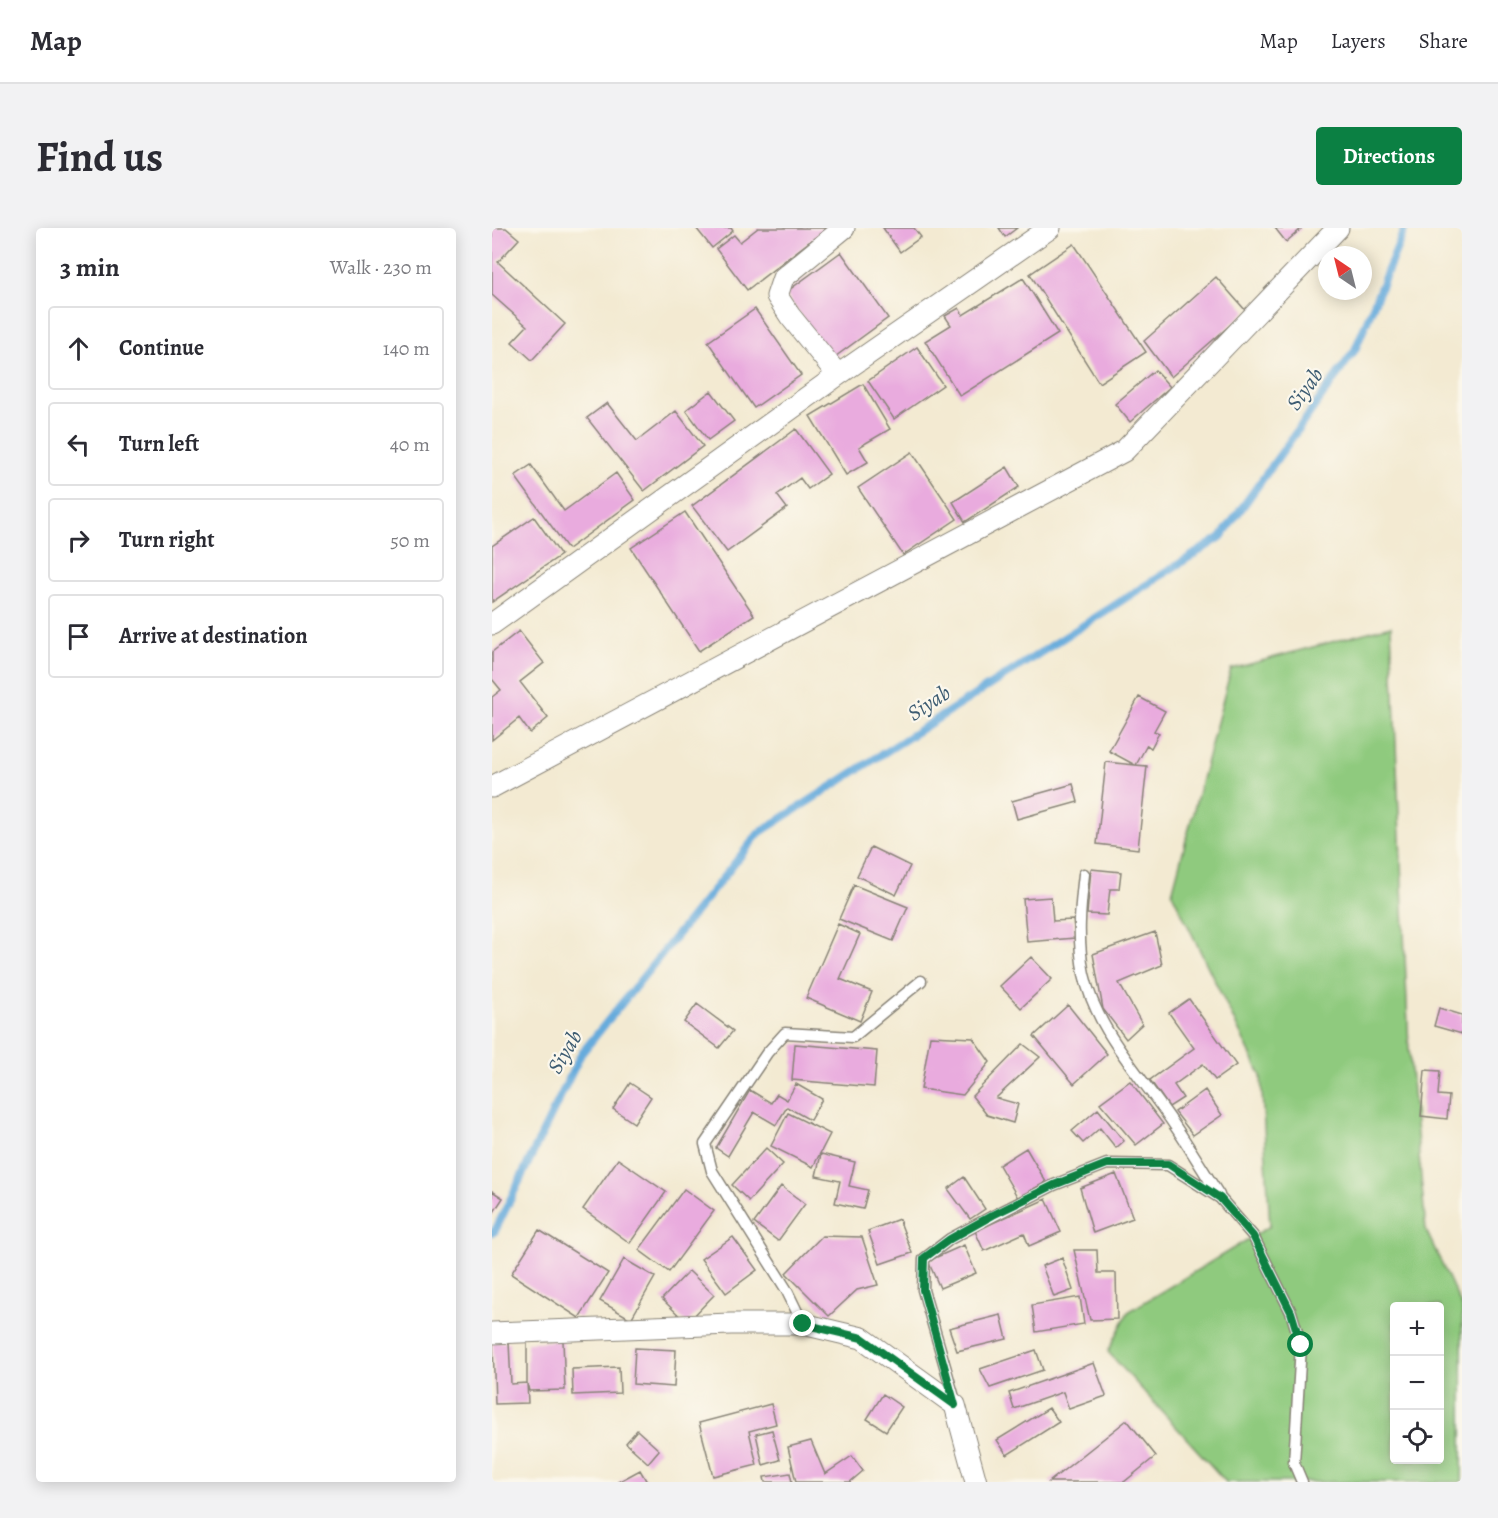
<!DOCTYPE html>
<meta charset="utf-8">
<style>
:root{--surface:#fff;--page:#f2f2f3;--text:#2b2b33;--muted:#7c7c81;--line:#e1e1e2;--accent:#0b8043}
body{margin:0;font-family:Alegreya,serif;background:var(--page);color:var(--text)}
.controls{position:absolute;right:18px;bottom:18px;display:grid;overflow:hidden;border-radius:6px;box-shadow:0 3px 15px #0003}
.controls button{width:54px;height:54px;display:grid;place-items:center;padding:0;border:0;border-bottom:2px solid var(--line);background:var(--surface);color:var(--text);font:30px sans-serif}
.compass{position:absolute;left:826px;top:18px;width:54px;height:54px;border-radius:50%;background:var(--surface);box-shadow:0 3px 15px #0003;rotate:325deg}
.stop{position:absolute;width:18px;height:18px;margin:-14px;border:4px solid #0b8043;border-radius:50%;background:#fff}
.stop.end{background:#0b8043;border-color:#fff;box-shadow:0 2px 6px #0008}
.list{margin:0;padding:0;list-style:none}
h2{display:flex;justify-content:space-between;align-items:center;height:78px;margin:0;padding:0 24px;font-size:26px}
h2 small{font-size:20px;font-weight:400;color:var(--muted)}
.list li{display:grid;grid-template-columns:39px 1fr auto;gap:18px;align-items:center;box-sizing:border-box;height:84px;margin:0 12px 12px;padding:0 12px;border:2px solid var(--line);border-radius:6px}
.list b{display:block;font-size:22px;white-space:nowrap}
.list em{font-size:20px;font-style:normal;color:var(--muted)}
.icon{flex:none;width:33px;height:33px;fill:none;stroke:currentColor;stroke-width:2;stroke-linecap:round;stroke-linejoin:round}
.map{position:relative;flex:none;width:970px;height:1254px;overflow:hidden;border-radius:6px}
header{display:flex;align-items:center;gap:36px;box-sizing:border-box;height:84px;padding:0 30px;background:var(--surface);border-bottom:2px solid var(--line)}
header strong{font-size:28px}
nav{display:flex;gap:33px;margin-inline-start:auto;font-size:21px}
.intro{display:flex;align-items:center;justify-content:space-between;box-sizing:border-box;height:144px;padding:0 36px}
h1{margin:0;font-size:42px}
.button{padding:15px 27px;border-radius:6px;background:var(--accent);color:#fff;font-size:21px;font-weight:700}
main{display:flex;gap:36px;padding:0 36px}
aside{flex:1;background:var(--surface);border-radius:6px;box-shadow:0 3px 15px #0003}
.map>svg:first-child{display:block}
.green{fill:#8fca7e;stroke:#56734d;stroke-width:1.5;fill-rule:evenodd}
.lines{fill:none;stroke-linecap:round;stroke-linejoin:round}
.stream{stroke:#66abdc;stroke-width:8}
.building{fill:#e9abde}
.lane-casing{stroke:#888377;stroke-width:13}
.street-casing{stroke:#888377;stroke-width:23}
.lane{stroke:#fff;stroke-width:10}
.street{stroke:#fff;stroke-width:21}
.route{stroke:#0b8043;stroke-width:8}
.labels{text-anchor:middle;dominant-baseline:central;stroke-width:4.5;stroke-linejoin:round;paint-order:stroke}
.water-label{font-size:22px;font-style:italic;fill:#3d5c72;stroke:#fbf7ec}
</style>
<header>
<strong>Map</strong>
<nav><a>Map</a><a>Layers</a><a>Share</a></nav>
</header>
<div class="intro"><h1>Find us</h1><a class="button">Directions</a></div>
<main>
<aside>
<h2>3 min<small>Walk · 230 m</small></h2>
<ul class="list">
<li><svg class="icon" aria-label="ahead" viewBox="0 0 24 24"><path d="M12 20V5M6 11l6-6 6 6"/></svg><div><b>Continue</b></div><em>140 m</em></li>
<li><svg class="icon" aria-label="left" viewBox="0 0 24 24"><path d="M17 20v-9H6M10 6l-5 5 5 5"/></svg><div><b>Turn left</b></div><em>40 m</em></li>
<li><svg class="icon" aria-label="right" viewBox="0 0 24 24"><path d="M7 20v-9h11M14 6l5 5-5 5"/></svg><div><b>Turn right</b></div><em>50 m</em></li>
<li><svg class="icon" aria-label="arrive" viewBox="0 0 24 24"><path d="M6 21V4h12l-3 4 3 4H6"/></svg><div><b>Arrive at destination</b></div></li>
</ul>
</aside>
<div class="map">
<svg width="970" height="1254" viewBox="0 0 970 1254">
<rect width="100%" height="100%" fill="#fbf7ec"/>
<filter id="ink" filterUnits="userSpaceOnUse"><feTurbulence type="fractalNoise" baseFrequency=".0167" numOctaves="2"/><feDisplacementMap in="SourceGraphic" scale="12" xChannelSelector="R" yChannelSelector="G"/><feConvolveMatrix kernelMatrix="1 2 1 2 8 2 1 2 1" color-interpolation-filters="sRGB"/></filter>
<filter id="wash" filterUnits="userSpaceOnUse"><feTurbulence type="fractalNoise" baseFrequency=".008" numOctaves="4" result="noise"/><feDisplacementMap in="SourceGraphic" scale="24" xChannelSelector="R" yChannelSelector="G"/><feGaussianBlur stdDeviation="1.35" result="paint"/><feColorMatrix in="noise" values="0 0 0 0 0 0 0 0 0 0 0 0 0 0 0 0 0 1.4 0 .05"/><feComposite in="paint" operator="in"/></filter>
<g filter="url(#wash)">
<rect width="100%" height="100%" fill="#f3ead2"/>
<!-- green -->
<path class="green" d="M899,398L917,821L934,1002L970,1079V1254H734L616,1124L636,1084L778,998L769,848L680,665L739,441ZM902,1078H948V1232H902Z"/>
<g class="lines">
<!-- stream -->
<path class="stream" d="M0,1005L3,1003L89,826L267,605L729,309L863,122L913,0"/>
</g>
<g id="blocks">
<!-- building -->
<path class="building" d="M0,0H14L27,11L6,34L73,96L40,132L20,114L35,98L0,67Z
M204,0H239L241,3L220,20Z
M266,0H335L255,62L224,21L242,7L248,14Z
M391,0H422L429,9L408,24Z
M507,0H525L513,9Z
M783,0H808L809,1L794,14Z
M582,16L654,124L607,155L538,46Z
M349,24L396,90L340,131L293,65Z
M724,49L754,83L679,149L652,113Z
M531,50L566,106L468,168L433,113L459,97L453,88L467,80L471,87Z
M263,81L309,147L262,180L216,114Z
M425,119L451,157L402,191L376,153Z
M663,142L678,159L638,194L623,176Z
M371,156L398,201L367,219L376,234L354,247L318,188Z
M219,163L242,193L216,212L194,182Z
M115,175L145,213L184,183L211,218L152,263L95,190Z
M304,201L337,246L316,261L308,250L285,267L295,280L235,324L200,278Z
M420,224L465,291L411,327L366,260Z
M39,237L72,283L124,245L143,272L76,321L23,248Z
M515,239L527,259L473,294L461,274Z
M193,284L262,387L207,423L139,320Z
M42,289L69,327L0,374V318Z
M27,403L52,435L28,454L56,490L38,505L27,490L0,512V469L9,462L0,451V424Z
M647,469L673,483L662,503L667,505L659,520L655,517L644,537L655,538L646,621L605,616L614,534L643,537L617,523Z
M581,556L586,574L525,591L520,573Z
M379,619L418,638L404,667L365,648Z
M599,641L629,644L627,661H618L615,687L595,686Z
M362,657L416,679L401,713L347,691Z
M559,669L561,693L581,692L583,710L535,714L531,671Z
M346,696L368,706L348,751L380,764L368,793L314,770Z
M663,704L670,737L627,755L650,796L634,811L611,781L601,726Z
M539,729L560,751L529,780L508,758Z
M697,771L744,837L723,852L711,836L682,857L691,870L677,879L658,852L702,820L677,785Z
M205,776L241,803L227,820L192,794Z
M576,777L615,826L582,856L542,808Z
M947,780L970,787V806L942,798Z
M438,808L481,810L498,834L471,867L429,861Z
M303,816L385,823L382,859L300,852Z
M531,816L548,829L504,870L526,876L521,895L495,887L480,868Z
M933,842L948,843L946,867L957,868L955,891L929,888Z
M638,853L671,896L644,917L608,875Z
M138,855L159,869L142,895L121,881Z
M304,856L330,871L318,892L295,879L284,897L262,884L236,928L224,920L258,862L279,875L285,866L295,872Z
M713,862L730,887L701,907L683,884Z
M606,881L632,913L624,920L608,900L591,915L580,903Z
M296,885L338,906L321,939L279,918Z
M274,920L291,936L257,973L240,957Z
M534,920L554,954L526,970L507,937Z
M329,926L363,934L357,958L376,962L371,981L343,975L348,953L324,948Z
M126,931L174,964L138,1015L91,981Z
M624,946L641,990L601,1005L588,960Z
M472,949L493,981L478,991L456,961Z
M289,958L313,976L286,1013L262,995Z
M192,961L222,983L177,1044L147,1022Z
M0,963L11,970L0,987Z
M554,971L569,1004L537,1018L532,1005L492,1023L483,1003Z
M407,991L420,1025L388,1036L376,1003Z
M47,1002L116,1045L87,1090L19,1046Z
M330,1008L370,1009L386,1057L365,1062L337,1088L294,1045Z
M241,1009L265,1042L234,1065L209,1031Z
M472,1017L484,1045L448,1060L436,1033Z
M582,1022H605L606,1045H624L625,1091L598,1092Z
M570,1030L581,1062L562,1069L550,1038Z
M132,1031L163,1049L139,1091L108,1073Z
M197,1043L222,1067L195,1095L170,1071Z
M588,1069L592,1096L544,1104L540,1077Z
M509,1087L515,1111L465,1123L457,1100Z
M71,1113L73,1162L37,1163L35,1155L36,1175L3,1176L1,1114H17L19,1156L35,1155V1114Z
M143,1120L184,1122L182,1159L141,1156Z
M544,1122L551,1142L498,1160L488,1141Z
M602,1135L614,1168L577,1181L571,1164L522,1181L517,1165Z
M127,1139L128,1165L81,1167L80,1141Z
M391,1166L410,1179L394,1203L375,1191Z
M279,1176L284,1196L257,1203L265,1237L221,1248L207,1195Z
M557,1180L567,1194L515,1227L505,1212Z
M635,1192L664,1228L632,1254H557Z
M145,1202L167,1222L156,1235L134,1215Z
M280,1202L288,1232L271,1237L264,1206Z
M319,1213L333,1246L360,1228L371,1243L358,1254H304L296,1219Z
M148,1242L155,1254H126Z
M298,1245L300,1254H273L272,1249Z"/>
</g>
</g>
<g filter="url(#ink)">
<use href="#blocks" fill-opacity="0" stroke="#888377" stroke-width="1.5"/>
<g class="lines">
<defs>
<path id="lane" d="M592,646C588,680 585,712 592,746C605,805 651,849 683,898C698,920 712,944 727,967
M311,1096L294,1061L220,943L213,916L275,825L293,805L361,809L429,753
M463,1173L431,1062L432,1031L458,1011L501,988L562,957L615,936L676,937L728,970L761,1008L799,1084L809,1117L802,1235L810,1254"/>
<path id="street" d="M346,147L298,88L285,68L291,50L352,0
M0,396L346,147L558,0
M0,559L632,223L846,0
M0,1105L239,1096H311L370,1110L463,1177L484,1254"/>
</defs>
<!-- lane casing -->
<use href="#lane" class="lane-casing"/>
<!-- street casing -->
<use href="#street" class="street-casing"/>
<!-- lane -->
<use href="#lane" class="lane"/>
<!-- street -->
<use href="#street" class="street"/>
</g>
</g>
<g class="lines" filter="url(#ink)">
<!-- route -->
<path class="route" d="M311,1096L370,1110L463,1177L431,1062L432,1030L458,1011L501,987L562,957L615,936H676L728,970L761,1008L799,1084L809,1117"/>
</g>
<g class="labels">
<!-- water labels -->
<g class="water-label">
<text transform="translate(813 161) rotate(-54)">Siyab</text>
<text transform="translate(437 475) rotate(-33)">Siyab</text>
<text transform="translate(73 824) rotate(-59)">Siyab</text>
</g>
</g>
</svg>
<div class="controls">
<button>+</button>
<button>−</button>
<button><svg class="icon" aria-label="locate" viewBox="0 0 24 24"><circle cx="12" cy="12" r="6"/><path d="M12 2v4M12 18v4M2 12h4M18 12h4"/></svg></button>
</div>
<svg class="compass" viewBox="-18 -18 36 36"><path d="M0-13l5 13h-10z" fill="#e53935"/><path d="M0 13l5-13h-10z" fill="#7c7c81"/></svg>
<div class="stop" style="left:809px;top:1117px"></div>
<div class="stop end" style="left:311px;top:1096px"></div>
</div>
</main>
